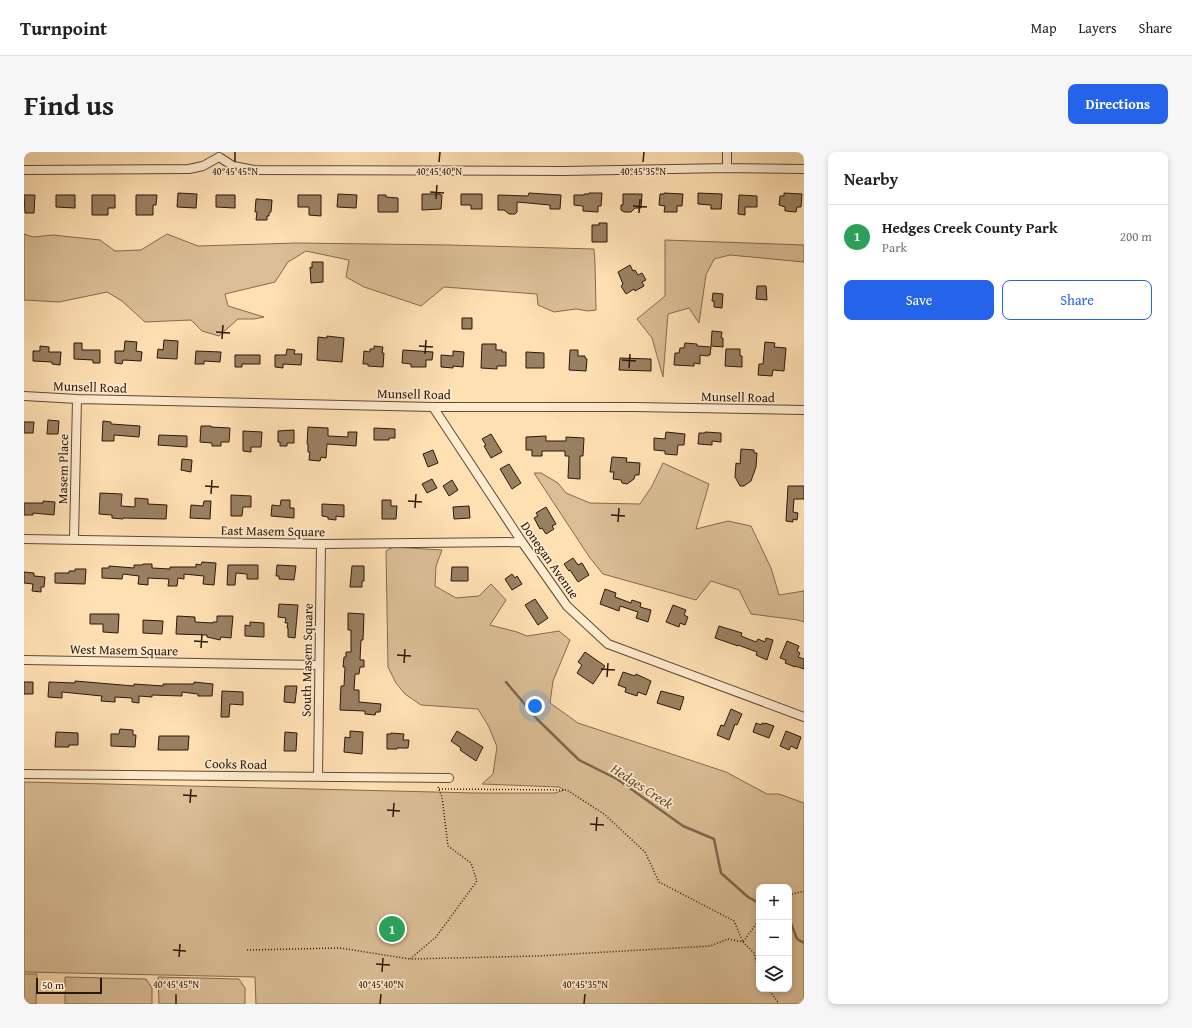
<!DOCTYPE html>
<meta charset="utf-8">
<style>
:root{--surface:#fff;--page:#f6f6f6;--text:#202124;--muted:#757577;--line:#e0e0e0;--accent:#2563eb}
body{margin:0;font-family:"Gentium Book Plus",serif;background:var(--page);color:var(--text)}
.controls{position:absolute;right:12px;bottom:12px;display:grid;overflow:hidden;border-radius:8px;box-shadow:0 2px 6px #0003}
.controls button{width:36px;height:36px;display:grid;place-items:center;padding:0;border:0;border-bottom:1px solid var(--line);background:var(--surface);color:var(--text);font:20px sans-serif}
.scale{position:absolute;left:12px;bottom:10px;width:66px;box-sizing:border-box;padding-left:4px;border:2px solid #2c170a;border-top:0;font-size:11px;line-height:14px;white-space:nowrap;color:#2c170a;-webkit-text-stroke:3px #ffebce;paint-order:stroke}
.you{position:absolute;left:511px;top:554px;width:14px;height:14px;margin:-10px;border:3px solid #fff;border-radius:50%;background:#1a73e8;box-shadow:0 0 0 6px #1a73e833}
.badge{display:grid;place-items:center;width:26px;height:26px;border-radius:50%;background:var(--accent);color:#fff;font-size:13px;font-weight:700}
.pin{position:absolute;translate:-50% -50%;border:2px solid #fff;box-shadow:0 1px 4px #0006}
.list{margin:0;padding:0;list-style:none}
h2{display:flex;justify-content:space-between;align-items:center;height:52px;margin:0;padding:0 16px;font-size:17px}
h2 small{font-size:13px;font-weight:400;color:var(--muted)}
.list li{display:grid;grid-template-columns:26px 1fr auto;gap:12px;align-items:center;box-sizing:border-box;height:64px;padding:0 16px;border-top:1px solid var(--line)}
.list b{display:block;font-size:15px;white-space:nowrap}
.list p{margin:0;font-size:13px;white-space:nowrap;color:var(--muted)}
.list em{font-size:13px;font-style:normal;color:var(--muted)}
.actions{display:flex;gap:8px;padding:12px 16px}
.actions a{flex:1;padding:9px 0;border:1px solid var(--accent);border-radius:8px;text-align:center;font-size:14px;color:var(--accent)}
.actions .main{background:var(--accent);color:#fff}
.icon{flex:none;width:22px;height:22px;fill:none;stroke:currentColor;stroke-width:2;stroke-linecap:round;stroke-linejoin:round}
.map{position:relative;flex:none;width:780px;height:852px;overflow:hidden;border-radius:8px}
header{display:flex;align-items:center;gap:24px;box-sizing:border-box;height:56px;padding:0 20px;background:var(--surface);border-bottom:1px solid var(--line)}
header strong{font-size:19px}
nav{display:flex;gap:22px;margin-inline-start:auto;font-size:14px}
.intro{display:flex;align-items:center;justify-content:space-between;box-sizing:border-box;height:96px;padding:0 24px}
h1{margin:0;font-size:28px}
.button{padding:10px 18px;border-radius:8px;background:var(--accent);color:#fff;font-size:14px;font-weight:700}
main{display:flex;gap:24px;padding:0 24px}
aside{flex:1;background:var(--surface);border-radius:8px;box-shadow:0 2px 6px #0003}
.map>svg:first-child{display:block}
.green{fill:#dbbe96;stroke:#846a50;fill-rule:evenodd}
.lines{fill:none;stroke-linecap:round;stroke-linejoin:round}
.stream{stroke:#7f674d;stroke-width:2.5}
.building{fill:#9a8062;stroke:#2c170a}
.minor-casing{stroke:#614934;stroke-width:10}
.path{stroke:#2c170a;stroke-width:1.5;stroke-dasharray:1 2;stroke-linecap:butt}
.minor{stroke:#ffebce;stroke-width:8}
.ticks{fill:none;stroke:#2c170a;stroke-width:1.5}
.labels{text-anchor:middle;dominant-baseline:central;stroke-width:3.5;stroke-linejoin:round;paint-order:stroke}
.street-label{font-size:13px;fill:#2c170a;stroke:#ffebce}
.water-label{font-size:14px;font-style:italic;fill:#644c37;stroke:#ffebce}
.ticks-label{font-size:10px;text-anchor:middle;fill:#2c170a;stroke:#ffebce;stroke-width:3.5;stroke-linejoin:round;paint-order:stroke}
</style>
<header>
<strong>Turnpoint</strong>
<nav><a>Map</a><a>Layers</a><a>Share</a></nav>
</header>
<div class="intro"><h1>Find us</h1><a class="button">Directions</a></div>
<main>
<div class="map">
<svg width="780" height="852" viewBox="0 0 780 852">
<rect width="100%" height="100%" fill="#ffe0b3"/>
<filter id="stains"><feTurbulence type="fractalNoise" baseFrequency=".005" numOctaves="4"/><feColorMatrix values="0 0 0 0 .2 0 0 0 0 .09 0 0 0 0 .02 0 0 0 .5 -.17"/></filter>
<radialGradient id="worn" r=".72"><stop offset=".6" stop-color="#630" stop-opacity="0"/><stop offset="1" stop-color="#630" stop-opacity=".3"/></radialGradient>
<!-- green -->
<path class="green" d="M0,82L9,85L29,83L76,88L91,99L117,98L143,82L174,94L273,91L424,93L570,97L571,111L572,158L564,159L552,157L530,160L514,153L513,142L420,135L397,154L340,135L322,125L325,108L282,99L264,110L251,130L201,142L204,154L240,165L230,167H214L195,184L178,179L167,168L121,170L98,149L83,140L35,150L0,148Z
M641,88L780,93V110L706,103L690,107L682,123L675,171L665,156L644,162L639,225L628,186L613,167L641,144Z
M639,311L685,332L672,377L704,369L727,374L747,416L755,443L780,439V438V470L774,468L727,462L715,438L687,429L672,448L579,422L566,406L510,321H517L534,331L542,341L566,351L616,352L628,334Z
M369,395L418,398L412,414L411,434L432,446L455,444L467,432L482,448L466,473L493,480L503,484L535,479L546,488L529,529L526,551L554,571L702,620L743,642H755L780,651V852H232L231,825L0,820V630L451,641H531L540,638L535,635L458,632L469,622L473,595L465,575L454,557L397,553L381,542L372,531L364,515L362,399ZM735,735H765V837H735Z
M0,822H13L12,852H0Z
M41,825L122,827L128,836V852H41Z
M134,825L215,827L221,836V852H135Z"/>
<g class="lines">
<!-- stream -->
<path class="stream" d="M482,530L514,568L555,608L593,627L659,674L690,687L697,721L724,745L735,751
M765,766L773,787L780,791"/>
</g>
<!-- building -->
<path class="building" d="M154,41L173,42L172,56L153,55Z
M505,41L537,43L536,57H526V53L493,50V60L491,62H485L480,58H474V43L504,44Z
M565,41H578L577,54H574V60L559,59V54L550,53V43H560V42H565Z
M640,41L659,42L658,54H653V60H640L641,54L635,53L636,42H640Z
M674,41L698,42L697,57H687V53L674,52Z
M760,41L778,42L777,55H773L772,60L761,59V55L755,53L756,44H760Z
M314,42L333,43L332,56L313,55Z
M398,42H416V43H418L417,57L398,58Z
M437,42H458V57H447V53H437Z
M599,42H618L617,56H611L607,60H600L597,58V53H599Z
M0,43H11L10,61H1Z
M32,43H51V56L32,55Z
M68,43H91V56H84V63H68Z
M112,43H133L132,53H129V63H112Z
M192,43H211V56L192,55Z
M274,43H297V64L285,63V55H274Z
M354,43H362V45L374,46V60H354Z
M715,43L733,44V55H721V63L714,62Z
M232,47L248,48L247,60L245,61V64H243V68H232L233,60H231Z
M575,71H583V90H568V73H575Z
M288,110H299V130L287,131L286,115L288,116Z
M606,113L609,119L611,118L614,123L618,121L622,128L618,130L620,134L611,139L610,137L602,142L597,134L599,132L594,120Z
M733,134H742L743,148L732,147Z
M689,141L699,142L698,156L690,155V149H688Z
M438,166H448V177H438Z
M688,179L698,180L697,186H699V195L687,194Z
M303,184L320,186L318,210L293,208L294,185L303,186Z
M140,188L154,189L153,207L133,206L134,197L139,198Z
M101,189L113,190L112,199L118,200L117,209L99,208L98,212L91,211V199H100Z
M741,190L751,191L750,195L762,196L760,219L749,218L748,224L734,223L735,212H739Z
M50,191H58V198H76V211H69V208L50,207Z
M661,191L673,192V194L687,195L686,203H684V204L676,203V212L670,211V214L650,213L651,201H655L656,196H660Z
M458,192H472V198H478V200H482V214H473V217L457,216Z
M16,194L25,195V200H37L36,213L28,212V210L9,209V199H16Z
M350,194L359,195L358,201H360L359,215L344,214V212H339L340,199L346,200V197H350Z
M263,197L271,198L270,202H278L277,213L259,212V216L251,215V203H262Z
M702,197H716V204H718V215L701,214Z
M379,198L409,200L408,208H402V215H387V212L378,211Z
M546,198H554V204H561V206L563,207L562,219L545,218Z
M172,199L197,200L196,210L180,209V212H171Z
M429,199L440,200L439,215L429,214V216L417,215V203L429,204Z
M502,200L520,201V216H502Z
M211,203H236V212H218V215H211Z
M596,206L627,207V219L595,218Z
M24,268L35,269L34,282H23Z
M79,269L87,270V272L116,274L115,285L90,283V289H78Z
M0,270H10L9,281H0Z
M177,274H187V275L206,276L205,290H197V294H188V291L176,290Z
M284,275L304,276V284L324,285V280H333L332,294L303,292L302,306L297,305L296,309L285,308L286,300H284V292H283Z
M350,276L371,277V286H365V288H350Z
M270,278V291H263V294H256V290H254V279Z
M219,279L238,280L237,295H227V300L219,299Z
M642,280L661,282L660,293H654L653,303L641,302V299L630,298V286L641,287Z
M681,280L697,281V290L688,289V293L674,292L675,281H681Z
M467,282L478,300L467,306L460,294L462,293L458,287Z
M135,283L163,284V295L134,293Z
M522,284V289H542V285L560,286L559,304H556V327L544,326L545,304H541V299H518V304H508V298H502V285Z
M717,297L730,298V301H733L732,315L727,329L720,334H716L711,325L712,311L716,312Z
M409,298L414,311L404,315L399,302Z
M588,305L603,306L602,310L616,311L615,323H611L610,327L603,332L598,331L597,328L589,327L590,320H586Z
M158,307L168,308L167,320L157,318Z
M485,312L497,331L488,337L476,317Z
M408,327L413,336L403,341L398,332Z
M428,328L434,338L425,344L419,334Z
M764,334H780V347H770L769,360L774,361L773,368L769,367V370L762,369Z
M76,341L98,342L97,354L111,355V346L124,347V352L143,353L142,367L99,366V367L88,366V363L75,362Z
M207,343L227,344V355H219L218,364H207Z
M257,348H266V356H270V366L247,364L248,353L256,354Z
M358,348H367V354H373L372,367H358Z
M19,349L31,350L30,363L9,361V363H0V351H19Z
M180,349H187L186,367L166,366L167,353L179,354Z
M298,352L320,353V365L312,364V368L304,367V365L298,364Z
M445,354L446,366L430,367L429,355Z
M522,355L532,372L528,374L530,377L522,382L518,376L516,377L510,366L514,364L512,361Z
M549,406L554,413L558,411L565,423L554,430L546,418L545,419L540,412Z
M178,410L192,411L190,433L179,432L180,424L160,422V427L154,426L153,434H144L145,427L124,426V433L114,432L115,424L99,422L98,427L78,426V416H85V414L110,416V413H118L119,412H128V416L146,417V415H172V412L177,413Z
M204,413H234V427H223V422L212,421L211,433H203Z
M253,413L272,414L270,428L255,427V424H252Z
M328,414H340V429H338V435H326Z
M428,415H444V429H427Z
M51,417H62L61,432L31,431V421H45V419H51Z
M0,420L10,421V424L21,425L20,435H17V440L8,439L9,432L0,431Z
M488,422L491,426L493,424L498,432L488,438L481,427Z
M581,437L592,441L591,445L607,451L608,448L617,451L616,455L627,458L624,470L612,466L614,460L596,454L595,459L576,452Z
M511,447L524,466L514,473L501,453Z
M255,452L274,453L271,486L264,485V476H263L264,471H261L262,466L254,465Z
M649,453L662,458L660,463L664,465L661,473L656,471L655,475L642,470Z
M324,461L340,462L339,488H337L336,508H340V515H336L335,522H331L330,538H335V550L357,552L356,560H352L351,563L341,562V559L316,558L317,534H320L321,515H319L320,505H322V500H327V478H324Z
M66,462H95L94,481L79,480V472H66Z
M153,464L171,465V470L189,471V470H193V464H209L207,486L197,485L196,488L183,485V483L152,482Z
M119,468L139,469L138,482L119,481Z
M226,470L240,471V485L221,484V473L226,474Z
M695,474L718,481L717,484L732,490L734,487L741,490L742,486L749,488L743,508L732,503L733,500L714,493V494L691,486Z
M763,489L775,494L773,499L776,501L774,505L780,507V517L771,514V515L761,511L762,508L756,506Z
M561,500L581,514L569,532L553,521L558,513L554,510Z
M599,520L611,524L612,522L627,529L622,543L614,540L613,544L601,540L602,536L594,533Z
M51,529L110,534V532L139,534V532H170V530L189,532L188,544H174V542L158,540V544L128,543V545L115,544V551L108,550V546L91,545V550L77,549L78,544L38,540V546L24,545L25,530L51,531Z
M0,530H9V542H0Z
M261,534H273L271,551L260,550Z
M198,539L219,540V553L206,552L205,565H197Z
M637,539L660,545L656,558L633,551Z
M707,557L718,562L713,573L711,572L705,588L693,583L697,573L700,574Z
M732,571L737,573L738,571L741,572V571L750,574L745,586L729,580Z
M96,577L109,578V583H112L111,595L87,594V582H95Z
M326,579L339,580L338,602L320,600L321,585L326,586Z
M433,579L459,595L452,609L436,598L437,596L427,589Z
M762,579L777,585L773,597L767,594L765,598L756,594Z
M32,580L54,581V593H45V595H31Z
M261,580L273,581L272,599H260Z
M367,581L380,582L379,588H385L384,596H373V597H363V582H367Z
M135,584H165L164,598H134Z"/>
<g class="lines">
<defs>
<path id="minor" d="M703,0V16
M195,5L209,14L230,18L540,19L703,16L780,17
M0,18L165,17L179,14L195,5
M0,244L53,247L409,255H610L780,258
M409,255L498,390L543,454L584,492L780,565
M0,387L297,392L498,390
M50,387L53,247
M0,508L295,513
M0,622L425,626
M294,624L297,392"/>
</defs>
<!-- minor casing -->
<use href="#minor" class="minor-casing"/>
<!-- path -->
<path class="path" d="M414,635L418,645L424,694L447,711L453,729L412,785L386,807L514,804L686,794L704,787L719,790L730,801L735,820
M415,637L543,638L580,662L621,700L635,730L710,769L719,790L735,768
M765,743L780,739
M223,798L316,796L386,807
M744,837L754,850V852"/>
<!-- minor -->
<use href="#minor" class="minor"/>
</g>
<!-- ticks -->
<path class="ticks" d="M211,10V0M415,10L416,0M619,10L620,0M406,40L420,41M412,47L413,33M609,54L623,55M615,61L616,47M192,180L206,181M198,187L199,173M395,194L409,195M401,202L402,188M598,208L612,209M605,216L606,202M181,334L195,335M187,342L188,328M384,349L398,350M391,356L392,342M587,363L601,364M594,370L595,356M170,489L184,490M177,496L178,482M373,503L387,504M380,511L381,497M577,517L591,518M583,525L584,511M159,643L173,644M166,651L167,637M363,658L376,659M369,665L370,651M566,672L580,673M572,679L573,665M149,798L162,799M155,805L156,792M352,812L366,813M358,820L359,806M152,852V842M356,852L357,842M560,852L561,842"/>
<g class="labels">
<!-- street labels -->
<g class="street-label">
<text transform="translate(66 235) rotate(2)">Munsell Road</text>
<text transform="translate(390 242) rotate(1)">Munsell Road</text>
<text transform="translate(714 245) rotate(1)">Munsell Road</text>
<text transform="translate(39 317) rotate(-89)">Masem Place</text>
<text transform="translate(249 379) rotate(1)">East Masem Square</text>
<text transform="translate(526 408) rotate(55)">Donegan Avenue</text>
<text transform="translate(100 498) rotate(1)">West Masem Square</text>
<text transform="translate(283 508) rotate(-89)">South Masem Square</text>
<text transform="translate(212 612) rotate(1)">Cooks Road</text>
</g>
<!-- water labels -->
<g class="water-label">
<text transform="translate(618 634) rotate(33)">Hedges Creek</text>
</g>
</g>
<g class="ticks-label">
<text x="211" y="23">40°45'45"N</text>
<text x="415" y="23">40°45'40"N</text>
<text x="619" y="23">40°45'35"N</text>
<text x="152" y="836">40°45'45"N</text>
<text x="357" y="836">40°45'40"N</text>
<text x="561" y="836">40°45'35"N</text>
</g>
<rect width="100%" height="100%" filter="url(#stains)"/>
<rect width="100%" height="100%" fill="url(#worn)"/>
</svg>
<div class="controls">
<button>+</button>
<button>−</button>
<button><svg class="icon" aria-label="layers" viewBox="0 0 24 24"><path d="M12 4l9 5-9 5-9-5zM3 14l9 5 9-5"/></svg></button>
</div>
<div class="scale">50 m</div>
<div class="you"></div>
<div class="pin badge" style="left:368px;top:777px;background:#2e9e5b">1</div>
</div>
<aside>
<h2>Nearby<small></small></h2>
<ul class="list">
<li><span class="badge" style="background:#2e9e5b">1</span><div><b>Hedges Creek County Park</b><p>Park</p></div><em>200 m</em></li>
</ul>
<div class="actions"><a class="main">Save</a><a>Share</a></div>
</aside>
</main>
